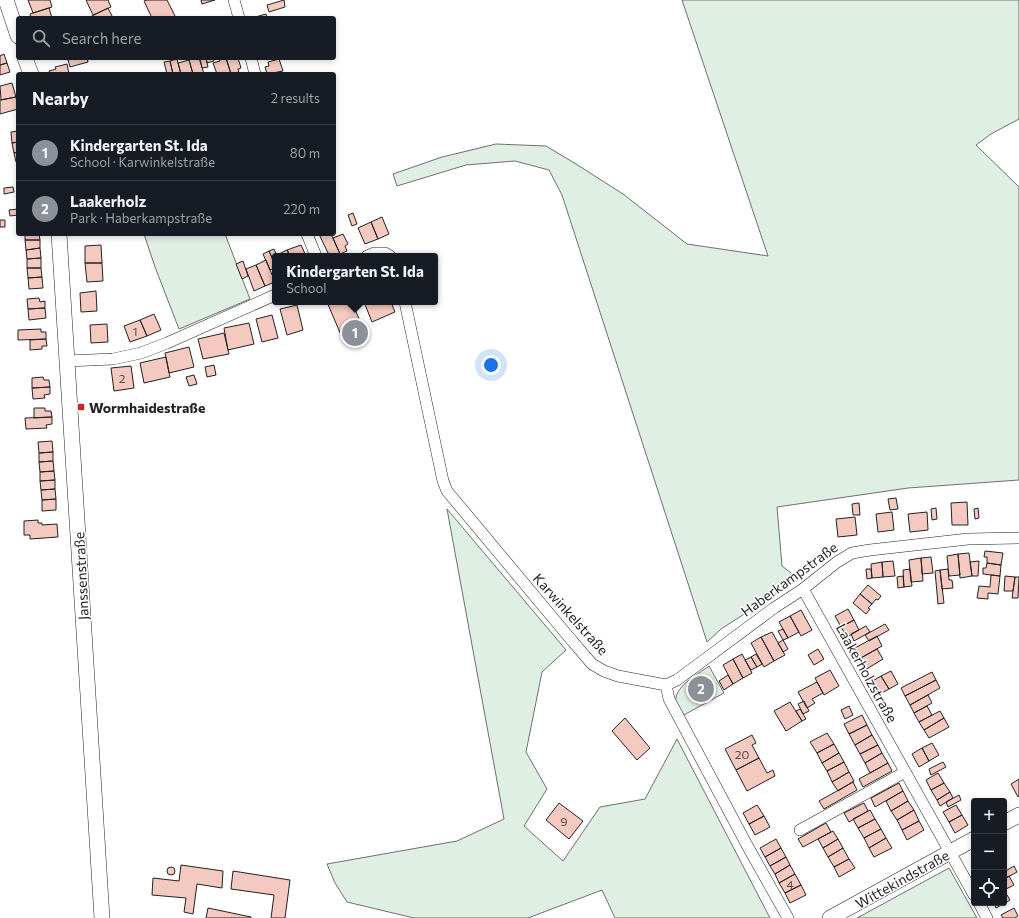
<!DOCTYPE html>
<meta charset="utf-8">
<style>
:root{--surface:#171b24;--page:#20242c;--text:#f1f3f6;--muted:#9ea1a6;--line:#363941;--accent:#8c9099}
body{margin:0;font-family:Commissioner,sans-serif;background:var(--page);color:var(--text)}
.controls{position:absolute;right:12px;bottom:12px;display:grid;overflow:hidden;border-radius:4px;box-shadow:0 2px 6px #0003}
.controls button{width:36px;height:36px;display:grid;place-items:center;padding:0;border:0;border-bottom:1px solid var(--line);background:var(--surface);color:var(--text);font:20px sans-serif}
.you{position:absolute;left:491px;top:365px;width:14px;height:14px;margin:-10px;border:3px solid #fff;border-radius:50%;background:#1a73e8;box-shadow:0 0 0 6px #1a73e833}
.badge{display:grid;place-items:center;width:26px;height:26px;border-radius:50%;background:var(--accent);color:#fff;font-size:13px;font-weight:700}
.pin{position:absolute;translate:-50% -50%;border:2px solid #fff;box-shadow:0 1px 4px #0006}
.popup{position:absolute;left:272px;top:253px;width:166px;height:52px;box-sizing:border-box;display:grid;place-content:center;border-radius:4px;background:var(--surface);filter:drop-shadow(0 1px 3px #0005);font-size:13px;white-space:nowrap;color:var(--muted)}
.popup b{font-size:15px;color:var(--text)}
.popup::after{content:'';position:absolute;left:50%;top:100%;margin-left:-8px;border:8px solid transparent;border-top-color:var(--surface)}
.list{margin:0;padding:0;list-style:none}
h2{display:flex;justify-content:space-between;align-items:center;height:52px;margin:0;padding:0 16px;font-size:17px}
h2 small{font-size:13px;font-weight:400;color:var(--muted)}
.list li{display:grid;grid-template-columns:26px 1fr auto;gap:12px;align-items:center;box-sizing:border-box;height:56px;padding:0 16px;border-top:1px solid var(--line)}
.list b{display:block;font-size:15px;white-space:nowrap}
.list p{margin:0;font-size:13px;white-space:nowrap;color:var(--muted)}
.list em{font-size:13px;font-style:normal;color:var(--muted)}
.icon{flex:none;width:22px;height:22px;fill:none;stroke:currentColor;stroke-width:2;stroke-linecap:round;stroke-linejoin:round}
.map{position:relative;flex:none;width:1019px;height:918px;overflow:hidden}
.search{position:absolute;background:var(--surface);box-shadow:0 2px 6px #0003;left:16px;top:16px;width:320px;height:44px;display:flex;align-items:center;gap:10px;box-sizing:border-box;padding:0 14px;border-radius:4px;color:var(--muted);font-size:15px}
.panel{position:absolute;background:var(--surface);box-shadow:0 2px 6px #0003;left:16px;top:72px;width:320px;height:164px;border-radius:4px}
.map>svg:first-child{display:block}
.green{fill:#e0efe3;stroke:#6f6f6f}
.building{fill:#f3c9c0;stroke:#222}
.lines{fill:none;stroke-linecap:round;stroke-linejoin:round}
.minor-casing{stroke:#222;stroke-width:12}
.secondary-casing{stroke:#222;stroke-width:16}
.minor{stroke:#fff;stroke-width:11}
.secondary{stroke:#fff;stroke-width:15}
.poi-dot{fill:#c62828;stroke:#fff;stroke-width:1.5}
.labels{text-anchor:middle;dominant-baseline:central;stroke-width:3;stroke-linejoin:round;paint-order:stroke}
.number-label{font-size:12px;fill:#564c4a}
.poi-label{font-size:14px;font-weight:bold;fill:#222;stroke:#fff;text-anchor:start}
.street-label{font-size:14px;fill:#222;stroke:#fff}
</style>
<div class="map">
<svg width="1019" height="918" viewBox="0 0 1019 918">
<rect width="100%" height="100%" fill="#fff"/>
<!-- green -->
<path class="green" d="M682,0H1019V119L991,134L976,145L1019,187V480L908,488L777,507L782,566L799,579L721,629L707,642L562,195L549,170L515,161L466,165L397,186L393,174L442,157L496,144L546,146L576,164L623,194L687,244L768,256Z
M144,234H225L250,299L179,329L155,267Z
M447,509L566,650L542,672L526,752L547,789L524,826L563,861L600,807L645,799L677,739L770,918H615L602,890L528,918H414L347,902L335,883L327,864L457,841L504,819Z
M709,666L724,693L682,716C680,712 677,708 676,705C672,687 697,675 709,666Z
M949,868L977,918H857Z"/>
<!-- building -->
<path class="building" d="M28,0H50L52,7L33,13Z
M86,0H108L111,7L93,15Z
M147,0H167L176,18H152L144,1Z
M201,0H215L202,4Z
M284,0L285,7L269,12L267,5Z
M49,8L52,18H31L30,14Z
M108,8L113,18H90V17Z
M266,14L267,18H252Z
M4,54L7,63L0,65V56Z
M87,58L88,62L70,67L68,60L76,58Z
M195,58H199L204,74H193L189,60Z
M200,58H206L208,67L202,68Z
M206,58H213L214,61L207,63Z
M219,58H226L231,74H217L213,63L220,61Z
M226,58H238L241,68L238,69L239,74H231Z
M177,59L181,74H173L170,61Z
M279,59L283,71L267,74L265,67L269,66L268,62Z
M189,60L193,74H181L178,63Z
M170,61L173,74H167L164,62Z
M7,63L10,72L0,75V65Z
M67,64L69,74H50L49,71L56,69L55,67Z
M12,83L16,97L1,100L0,86Z
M16,97L18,109L0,114V100Z
M18,131V142L12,143L11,132Z
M18,142V152L14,153L12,143Z
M18,152V161L16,162L14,153Z
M13,187L14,192L4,194V188Z
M18,209V215L10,216L9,210Z
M353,213L357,224L352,226L348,215Z
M382,217L389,234L378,239L371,222Z
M0,220H5V227H0Z
M371,222L378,239L365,244L358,228Z
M25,234H39L40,240H25Z
M319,234H331L340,254L336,256H326L325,254L328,253Z
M343,234L348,244L345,246L347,251L340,254L333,238Z
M25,240H40V248L26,250Z
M101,245L102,263H85V246Z
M301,245L306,256H290L287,250Z
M40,248L41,258L27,259L26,250Z
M274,249L277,256H275V264L269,251Z
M287,250L290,256H277V255Z
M269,251L275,265V268L270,270L263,254Z
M41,258V268H27V259Z
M266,260L275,282L265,286L256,265Z
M243,261L248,276L242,279L236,264Z
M85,263H102L103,281L87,282Z
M256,265L265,286L254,291L246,269Z
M27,268H41L42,277L28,278Z
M42,277L43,288L29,289L28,278Z
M96,291L97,311L81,312L80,293Z
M39,298L40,302L45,301V308L28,309L27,299Z
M327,302H352L362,326L341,335Z
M364,302H391L395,312L372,322Z
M297,305L303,330L287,335L280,309Z
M45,308L46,318L29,320L28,309Z
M154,314L161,330L147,336L140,320Z
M272,315L278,338L262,342L256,319Z
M140,320L147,336L130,342L124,326Z
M249,323L254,344L228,350L224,328Z
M107,324L108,342L91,343L90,325Z
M41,329V332H46V339L18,340V330Z
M224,333L229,354L203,359L198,339Z
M46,339L47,346H42V349L30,350V340Z
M189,347L194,367L169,373L165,353Z
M166,357L170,377L144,383L140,363Z
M214,365L216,375L207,377L205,367Z
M131,366L134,388L114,391L111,368Z
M194,375L197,384L189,386L186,377Z
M43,377L44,380H49L50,387L32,388V378Z
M50,387V394L44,395L45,398L33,399L32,388Z
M34,408H45V411H51L52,417L34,418Z
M52,417V424L46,425L47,428L26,429L25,418Z
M52,441L53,452L39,453L38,442Z
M53,452V461L39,462V453Z
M53,461L54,471L40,472L39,462Z
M54,471L55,480L40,481V472Z
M55,480V489L41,490L40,481Z
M55,489L56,499L42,500L41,490Z
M896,498L898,509L890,510L888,499Z
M56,499V510L42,511V500Z
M967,502L968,525H952L951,503Z
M859,503L860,515H853L852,504Z
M936,508L937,519L932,520L931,509Z
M978,508L979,518L975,519L974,509Z
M892,512L894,530L878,532L876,514Z
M927,512L928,530L910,532L908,514Z
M855,517L857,535L838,537L836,519Z
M38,520V523H42V525L57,524L58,537L30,539V535H24V521Z
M985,551L1003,553L1001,565L987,563V557H984Z
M969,553L972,576L960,578L958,554Z
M958,554L960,575L949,576L947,556Z
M931,557L933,573L922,574L921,558Z
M921,558L923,581L911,582L909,560Z
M893,561L895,576L883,577L882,562Z
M979,561L978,576H972L970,562Z
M882,562L883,577L872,578L871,564Z
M987,563L1001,565L1000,576L983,574V568H986Z
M866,569H871L872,578L867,579Z
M910,569L912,586L904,587L903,570Z
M948,569L949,580H952L953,588L942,589L940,570Z
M940,570L944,603L938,604L935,571Z
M991,575L1000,576L998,594L988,593V599L977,598L979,586L990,587Z
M903,576L904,587L898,588L897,577Z
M1005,576L1015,577L1013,591H1004Z
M1015,577H1019L1018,598H1012Z
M868,585L881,596L878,600L876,599L872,604L860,594Z
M860,594L872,604L868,608L870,609L866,614L853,603Z
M848,609L854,620L841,627L835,616Z
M801,610L812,630L801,636L790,616Z
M790,616L799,632L788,638L779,622Z
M854,620L859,630L847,637L841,627Z
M885,624L889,630L869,641L865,635Z
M866,626L870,632L854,641L851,634Z
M783,629L788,638L783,640L778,631Z
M772,632L785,655L774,661L761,637Z
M877,636L882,646L859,659L853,649Z
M761,637L774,661L764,667L751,643Z
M783,640L788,649L783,652L778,643Z
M818,649L824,659L814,665L808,655Z
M877,649L883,659L865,670L859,659Z
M742,654L752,673L743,678L733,659Z
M756,654L762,664L757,667L751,657Z
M751,657L757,667L751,670L745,660Z
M733,659L743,678L733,684L723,665Z
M830,670L839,686L824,695L815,678Z
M891,671L898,684L889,689L881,676Z
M932,672L936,680L905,696L901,688Z
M728,675L733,684L724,690L719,681Z
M881,676L889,689L878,695L871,682Z
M936,680L940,688L910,705L905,696Z
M817,682L823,693L812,699L815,703L807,708L798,692Z
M928,695L932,703L914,713L910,705Z
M804,701L809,711L803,714L798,704Z
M790,702L802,721L786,731L774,711Z
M849,706L853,715L845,719L841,710Z
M927,706L932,715L919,722L914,713Z
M800,709L806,719L802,721L796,711Z
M940,711L944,718L924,730L919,722Z
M862,715L867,725L849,734L844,724Z
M625,718L650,748L637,760L612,731Z
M944,718L949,727L929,738L924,730Z
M867,725L872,735L855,745L849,734Z
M827,733L834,744L817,753L810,742Z
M752,735L756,743L752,745L759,758L736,770L725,749Z
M872,735L878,745L860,754L855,745Z
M932,743L939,755L929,761L922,748Z
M834,744L839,753L822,763L817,753Z
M878,745L882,753L865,763L860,754Z
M922,748L929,761L919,767L912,754Z
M839,753L844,762L827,771L822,763Z
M882,753L888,763L870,773L865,763Z
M759,758L767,773L773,770L775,776L747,791L736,770Z
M844,762L849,772L832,782L827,771Z
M943,762L946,767L931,775L929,769Z
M888,763L892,771L863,787L859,779Z
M849,772L854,781L838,791L832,782Z
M938,773L944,783L931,790L926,780Z
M1019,779V796L1018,797L1011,784Z
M853,782L857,790L824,809L819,801Z
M899,783L903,791L875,807L871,798Z
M944,783L950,792L937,800L931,790Z
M903,791L908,801L891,811L886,801Z
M950,792L953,798L940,806L937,800Z
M959,795L961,800L948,807L946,802Z
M908,801L914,810L897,820L891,811Z
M559,803L583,821L569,839L546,820Z
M864,803L868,811L849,822L844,813Z
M757,805L764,816L749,824L743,813Z
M956,805L962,815L949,822L943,812Z
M870,810L875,819L858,828L853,819Z
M914,810L919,821L902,830L897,820Z
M962,815L968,825L955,833L949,822Z
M764,816L770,827L755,835L749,824Z
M875,819L881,829L864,838L858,828Z
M919,821L924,830L907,840L902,830Z
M826,823L831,832L803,847L798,839Z
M881,829L886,838L869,848L864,838Z
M833,831L838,839L823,848L818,839Z
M886,838L892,848L874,857L869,848Z
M776,839L781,848L765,857L760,848Z
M838,839L843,848L828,857L823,848Z
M781,848L786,857L770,866L765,857Z
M843,848L849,859L834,867L828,857Z
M786,857L790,865L775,874L770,866Z
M849,859L855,868L839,877L834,867Z
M181,865L223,871L222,888L197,884L193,914L184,912L186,898L152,895L153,878L179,881Z
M790,865L795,874L779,883L775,874Z
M1014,866L1017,872L1004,879V872Z
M167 871a4 4 0 1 1 8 0a4 4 0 1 1-8 0Z
M233,871L290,880L285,918H271L274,895L231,889Z
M795,874L801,885L785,893L779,883Z
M1009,876L1014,885L1004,890V879Z
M801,885L806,895L790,903L785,893Z
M1004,890L1010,900L996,908L994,903H1004Z
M208,908L251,917V918H206Z
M1014,908L1018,916L1015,918H1003L1001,915Z"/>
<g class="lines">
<defs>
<path id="minor" d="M234,0L239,18
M251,58L255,74
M307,234L316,256
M367,256L374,253H385L390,256
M405,302L443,481L447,491L568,636L592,664L604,671L618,676L666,685
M67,361L113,359L141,353L167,343L275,295
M803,589L974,895
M666,685L677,680L774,608L803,589L837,562L852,553L870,550L968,539L1019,538
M666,685L669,699L748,847L788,918
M800,830L905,772
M979,903L987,918"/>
<path id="secondary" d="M6,0L18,36
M25,58L31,74
M59,234L102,918
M1004,823L1019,815
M830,918L974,839"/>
</defs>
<!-- minor casing -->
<use href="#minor" class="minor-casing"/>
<!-- secondary casing -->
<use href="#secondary" class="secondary-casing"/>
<!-- minor -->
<use href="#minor" class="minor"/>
<!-- secondary -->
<use href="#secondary" class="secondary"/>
</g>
<!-- markers -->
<rect class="poi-dot" x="77" y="403" width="8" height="8" rx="2"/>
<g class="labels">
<!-- number labels -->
<g class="number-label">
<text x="135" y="331">1</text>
<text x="122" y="378">2</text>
<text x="742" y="754">20</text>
<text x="564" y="821">9</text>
<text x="790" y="884">4</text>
</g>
<!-- poi labels -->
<g class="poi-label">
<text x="89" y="407">Wormhaidestraße</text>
</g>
<!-- street labels -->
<g class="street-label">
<text transform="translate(81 576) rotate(-93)">Janssenstraße</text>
<text transform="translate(789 579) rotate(-36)">Haberkampstraße</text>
<text transform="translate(571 614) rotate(48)">Karwinkelstraße</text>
<text transform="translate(867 673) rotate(61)">Laakerholzstraße</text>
<text transform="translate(902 879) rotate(-29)">Wittekindstraße</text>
</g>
</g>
</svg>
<div class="controls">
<button>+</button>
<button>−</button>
<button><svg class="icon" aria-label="locate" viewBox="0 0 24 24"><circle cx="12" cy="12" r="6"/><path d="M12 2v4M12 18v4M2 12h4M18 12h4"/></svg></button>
</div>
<div class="you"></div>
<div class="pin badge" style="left:355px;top:333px">1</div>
<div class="popup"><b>Kindergarten St. Ida</b>School</div>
<div class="pin badge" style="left:701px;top:689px">2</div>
<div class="search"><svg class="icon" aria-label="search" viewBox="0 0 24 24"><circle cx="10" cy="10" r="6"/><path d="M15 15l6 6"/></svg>Search here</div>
<section class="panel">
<h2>Nearby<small>2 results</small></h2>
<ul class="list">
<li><span class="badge">1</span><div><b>Kindergarten St. Ida</b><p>School · Karwinkelstraße</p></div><em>80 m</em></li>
<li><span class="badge">2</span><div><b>Laakerholz</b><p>Park · Haberkampstraße</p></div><em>220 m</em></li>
</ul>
</section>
</div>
